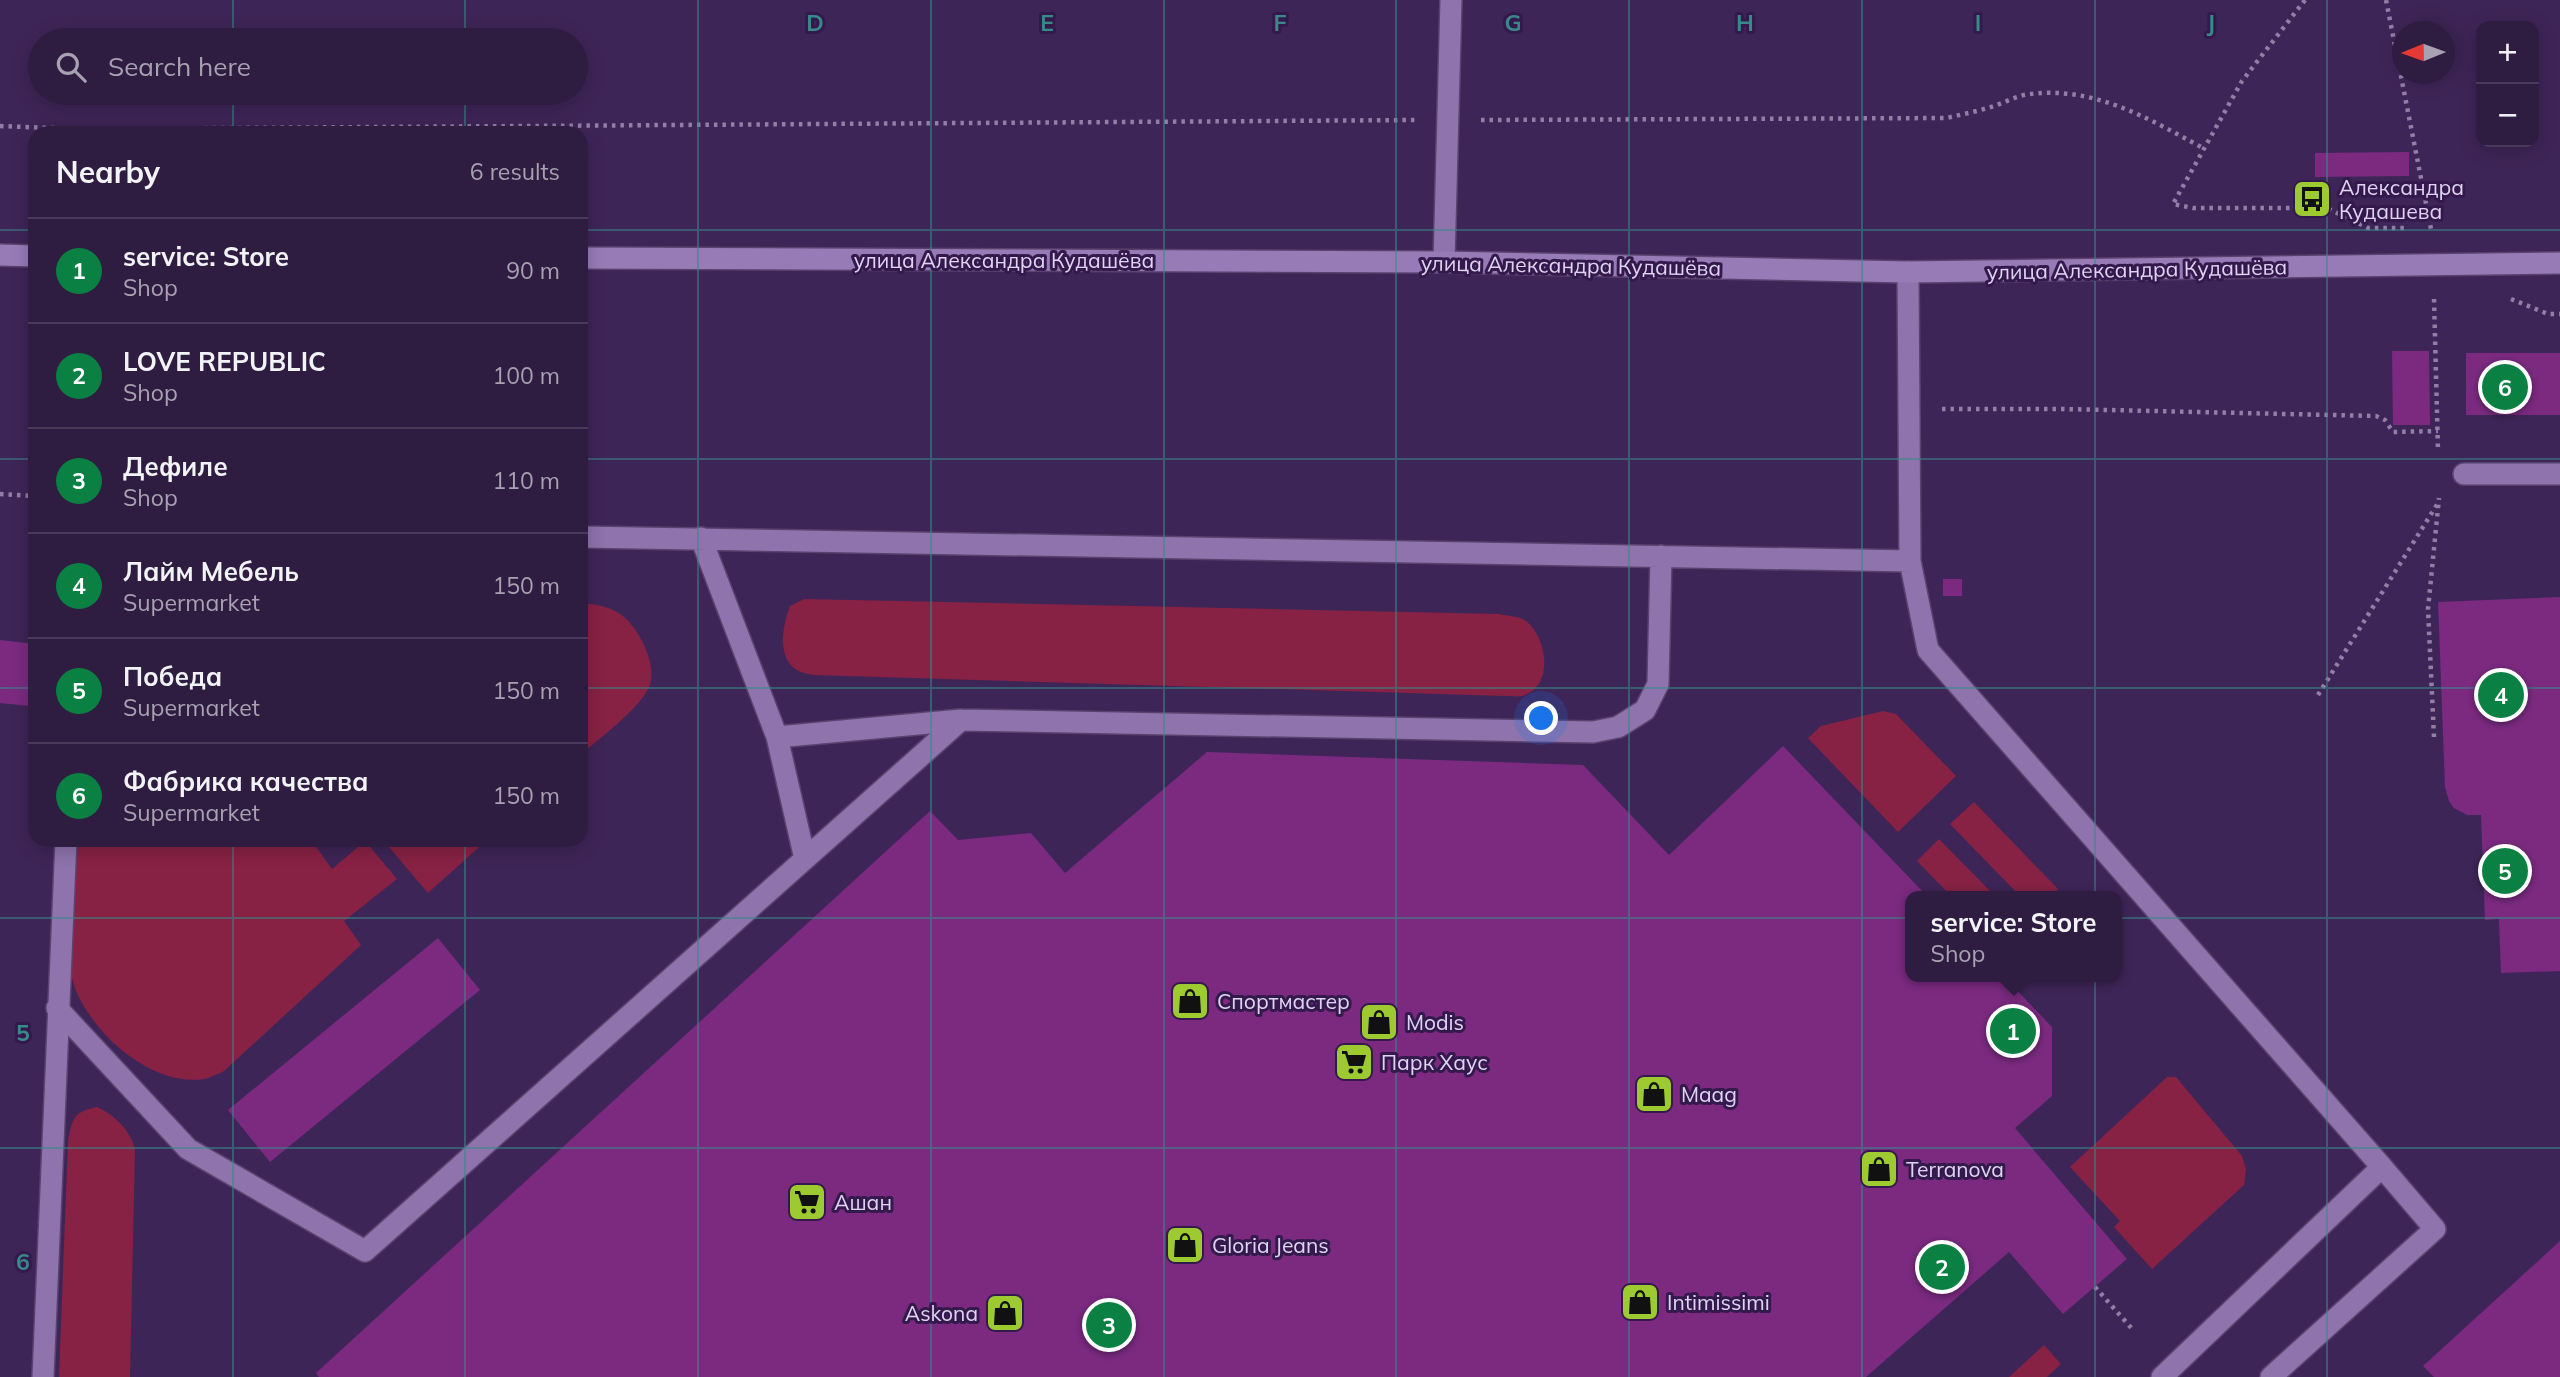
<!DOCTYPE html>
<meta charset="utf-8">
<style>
:root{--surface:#2e1c41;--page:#3a294c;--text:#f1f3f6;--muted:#a7a1b1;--line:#493a5a;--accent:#0b8043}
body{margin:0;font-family:Mulish,sans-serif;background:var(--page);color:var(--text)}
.controls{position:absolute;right:21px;top:21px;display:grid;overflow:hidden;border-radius:14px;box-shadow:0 4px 18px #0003}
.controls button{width:63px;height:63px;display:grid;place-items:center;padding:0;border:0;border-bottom:2px solid var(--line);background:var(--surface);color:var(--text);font:35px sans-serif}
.compass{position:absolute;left:2392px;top:21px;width:63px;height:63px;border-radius:50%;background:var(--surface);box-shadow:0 4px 18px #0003;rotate:269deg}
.you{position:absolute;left:1542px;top:719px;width:24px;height:24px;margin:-18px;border:5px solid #fff;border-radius:50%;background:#1a73e8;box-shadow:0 0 0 10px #1a73e833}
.badge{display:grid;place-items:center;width:46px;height:46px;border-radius:50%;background:var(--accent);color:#fff;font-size:23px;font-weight:700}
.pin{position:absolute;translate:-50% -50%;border:4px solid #fff;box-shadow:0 2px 7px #0006}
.popup{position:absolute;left:1905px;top:891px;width:217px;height:91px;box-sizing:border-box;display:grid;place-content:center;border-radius:14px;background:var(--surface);filter:drop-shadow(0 2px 5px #0005);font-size:23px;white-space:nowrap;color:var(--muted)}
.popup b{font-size:26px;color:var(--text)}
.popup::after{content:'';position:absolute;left:50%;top:100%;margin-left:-14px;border:14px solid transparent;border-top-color:var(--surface)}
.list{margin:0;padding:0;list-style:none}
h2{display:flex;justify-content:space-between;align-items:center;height:91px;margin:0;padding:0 28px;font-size:30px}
h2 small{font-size:23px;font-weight:400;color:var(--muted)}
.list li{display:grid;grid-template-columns:46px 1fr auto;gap:21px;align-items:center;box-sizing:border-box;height:105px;padding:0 28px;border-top:2px solid var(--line)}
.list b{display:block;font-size:26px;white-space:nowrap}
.list p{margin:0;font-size:23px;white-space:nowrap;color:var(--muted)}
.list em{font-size:23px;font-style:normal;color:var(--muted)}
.icon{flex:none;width:38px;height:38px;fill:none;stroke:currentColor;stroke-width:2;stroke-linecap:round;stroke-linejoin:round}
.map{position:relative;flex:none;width:2560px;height:1377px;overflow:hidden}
.search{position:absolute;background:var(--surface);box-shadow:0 4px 18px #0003;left:28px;top:28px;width:560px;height:77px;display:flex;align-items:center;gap:18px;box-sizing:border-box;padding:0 24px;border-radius:38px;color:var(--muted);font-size:26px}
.panel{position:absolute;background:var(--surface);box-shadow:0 4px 18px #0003;left:28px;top:126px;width:560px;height:721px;border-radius:21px}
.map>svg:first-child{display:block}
.green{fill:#872244}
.building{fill:#7b2a80}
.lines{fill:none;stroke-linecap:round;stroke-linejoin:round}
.minor-casing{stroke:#59426e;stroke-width:24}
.major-casing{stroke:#59426e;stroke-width:24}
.path{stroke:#927fa7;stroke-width:4.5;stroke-dasharray:3.5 5;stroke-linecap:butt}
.minor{stroke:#8e73ac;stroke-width:21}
.major{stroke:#977bb7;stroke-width:21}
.grid{fill:none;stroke:#398988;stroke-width:2;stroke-opacity:0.55}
.labels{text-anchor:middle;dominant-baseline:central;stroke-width:6;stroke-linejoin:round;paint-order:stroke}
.poi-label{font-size:21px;fill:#e0d3f2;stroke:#341a4c;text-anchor:start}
.street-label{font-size:21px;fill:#e0d3f2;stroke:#341a4c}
.grid-label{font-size:23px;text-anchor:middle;font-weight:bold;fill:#398988;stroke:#341a4c;stroke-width:6;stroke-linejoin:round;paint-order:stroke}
</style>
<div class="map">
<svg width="2560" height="1377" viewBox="0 0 2560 1377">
<rect width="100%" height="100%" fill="#3e2557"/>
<!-- green -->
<path class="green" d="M804,599L1499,614C1507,616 1519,616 1526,621C1547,637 1555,687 1522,696C1517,697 1510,696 1505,696L814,675C809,674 801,673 797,670C776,657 783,624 790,606Z
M581,603C593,604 607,606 617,612C637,623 659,665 649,687C638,711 601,736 581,755Z
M1883,711L1896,714L1956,776L1898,832L1808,738L1821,726Z
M1974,802L2058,889L2051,896H2020L1950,824Z
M1939,839L1995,896H1951L1917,861Z
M78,840H318L314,844L332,869L365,841L397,879L344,921L361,945L224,1071C218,1074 210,1078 204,1079C149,1088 81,1025 71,974C68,963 71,948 72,937C74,904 76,872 78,840Z
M383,840H487L428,893Z
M2167,1077H2176L2242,1156L2246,1169L2244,1185L2152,1269L2114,1227L2120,1221L2070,1167Z
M97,1107C116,1116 129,1129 135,1149L130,1377H59L68,1140C73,1118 73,1112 97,1107Z
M2044,1345L2061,1364L2047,1377H2009Z"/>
<!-- building -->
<path class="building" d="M2409,152V176L2315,177V153Z
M2392,351H2429L2430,425H2393Z
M2466,353H2560V415H2466Z
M1943,579H1962V596H1943Z
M2560,597V971L2501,973L2499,919L2485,920L2481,815H2467L2454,808L2449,801L2445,787L2438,602Z
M0,640L35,644L30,706L0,703Z
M1783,746L1927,896H1910V977H2004L2052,1027V1096L2015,1128L2127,1259L2063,1314L2009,1252L1866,1377H319L316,1373L930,811L958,840L1031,833L1065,873L1207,752L1583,765L1669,855Z
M438,938L480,990L270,1162L228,1110Z
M2560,1241V1377H2434L2423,1366Z"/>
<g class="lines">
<defs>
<path id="minor" d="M1444,262L1451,0
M1908,272L1910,561L1928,650L2382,1167L2162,1377
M2464,474H2560
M581,537L1910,561
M701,538L777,737L961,720L1593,732L1618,727L1645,710L1658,684L1661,556
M777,737L805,859
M57,1008L188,1149L365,1251L961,720
M43,1377L66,840
M2271,1377L2435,1229L2382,1167"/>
<path id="major" d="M0,255L35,256
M581,258L1444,262L1908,272L2560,263"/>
</defs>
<!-- minor casing -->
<use href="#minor" class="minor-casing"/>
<!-- major casing -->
<use href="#major" class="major-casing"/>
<!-- path -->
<path class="path" d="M2305,0L2242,81L2173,204L2193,208H2327L2368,228H2404
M2386,0L2431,229H2427
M1481,120L1947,118C1963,114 1979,111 1994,106C2006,102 2018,95 2030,94C2095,86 2149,119 2203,148
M0,126L77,129L1417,120
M2434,299L2438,451
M2511,299L2548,314H2560
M1942,409H2063L2376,416L2385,420L2393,432L2438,431
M0,494L35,496
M2318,695L2438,503
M2434,737L2428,609L2439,498
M2095,1287L2134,1331"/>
<!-- minor -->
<use href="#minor" class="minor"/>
<!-- major -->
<use href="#major" class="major"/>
</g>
<!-- grid -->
<path class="grid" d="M233,0V40M465,0V40M698,0V1377M931,0V1377M1164,0V1377M1396,0V1377M1629,0V1377M1862,0V1377M2095,0V1377M2327,0V1377M233,93V133M465,93V133M0,230H35M581,230H2560M0,459H35M581,459H2560M0,688H35M581,688H2560M233,840V1377M465,840V1377M0,918H2560M0,1148H2560"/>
<!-- icons -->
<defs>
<symbol id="bus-square" viewBox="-11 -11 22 22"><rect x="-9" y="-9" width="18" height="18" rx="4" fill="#9dca30" stroke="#341a4c"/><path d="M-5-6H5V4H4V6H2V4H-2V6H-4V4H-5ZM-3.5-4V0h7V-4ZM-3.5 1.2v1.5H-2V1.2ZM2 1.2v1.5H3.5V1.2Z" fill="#111"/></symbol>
<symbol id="shop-square" viewBox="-11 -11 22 22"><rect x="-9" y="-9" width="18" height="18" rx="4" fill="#9dca30" stroke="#341a4c"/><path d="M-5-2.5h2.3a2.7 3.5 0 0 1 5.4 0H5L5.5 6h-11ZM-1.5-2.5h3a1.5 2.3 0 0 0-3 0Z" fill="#111"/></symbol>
<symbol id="supermarket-square" viewBox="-11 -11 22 22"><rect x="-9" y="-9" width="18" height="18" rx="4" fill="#9dca30" stroke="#341a4c"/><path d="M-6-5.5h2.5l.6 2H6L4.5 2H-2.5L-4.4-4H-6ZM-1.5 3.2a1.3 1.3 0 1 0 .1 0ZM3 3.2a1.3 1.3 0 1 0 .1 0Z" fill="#111"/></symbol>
</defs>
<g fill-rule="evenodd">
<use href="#bus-square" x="2290" y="177" width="44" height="44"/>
<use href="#shop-square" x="1168" y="979" width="44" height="44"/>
<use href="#shop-square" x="1357" y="1000" width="44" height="44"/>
<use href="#supermarket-square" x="1332" y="1040" width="44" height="44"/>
<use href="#shop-square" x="1632" y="1072" width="44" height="44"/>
<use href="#shop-square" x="1857" y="1147" width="44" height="44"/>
<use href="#supermarket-square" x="785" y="1180" width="44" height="44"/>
<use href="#shop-square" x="1163" y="1223" width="44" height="44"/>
<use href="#shop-square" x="1618" y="1280" width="44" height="44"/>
<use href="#shop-square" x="983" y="1291" width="44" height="44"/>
</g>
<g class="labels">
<!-- poi labels -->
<g class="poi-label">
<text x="2339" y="187">Александра<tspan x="2339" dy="24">Кудашева</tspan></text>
<text x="1217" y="1001">Спортмастер</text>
<text x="1406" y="1022">Modis</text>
<text x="1381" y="1062">Парк Хаус</text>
<text x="1681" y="1094">Maag</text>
<text x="1906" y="1169">Terranova</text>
<text x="834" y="1202">Ашан</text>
<text x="1212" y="1245">Gloria Jeans</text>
<text x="1667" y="1302">Intimissimi</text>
<text x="978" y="1313" text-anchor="end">Askona</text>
</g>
<!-- street labels -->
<g class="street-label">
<text x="1004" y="260">улица Александра Кудашёва</text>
<text transform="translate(1571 265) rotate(1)">улица Александра Кудашёва</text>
<text transform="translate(2137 269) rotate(-1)">улица Александра Кудашёва</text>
</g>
</g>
<g class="grid-label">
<text x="815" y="31">D</text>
<text x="1047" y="31">E</text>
<text x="1280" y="31">F</text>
<text x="1513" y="31">G</text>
<text x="1745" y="31">H</text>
<text x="1978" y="31">I</text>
<text x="2211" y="31">J</text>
<text x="23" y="1041">5</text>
<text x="23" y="1270">6</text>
</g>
</svg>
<div class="controls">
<button>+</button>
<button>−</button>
</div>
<svg class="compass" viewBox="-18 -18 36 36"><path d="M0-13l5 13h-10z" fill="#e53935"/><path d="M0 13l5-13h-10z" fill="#a7a1b1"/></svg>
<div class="you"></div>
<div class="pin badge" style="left:2013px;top:1031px">1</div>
<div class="popup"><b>service: Store</b>Shop</div>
<div class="pin badge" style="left:1942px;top:1267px">2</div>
<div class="pin badge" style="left:1109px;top:1325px">3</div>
<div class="pin badge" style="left:2501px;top:695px">4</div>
<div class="pin badge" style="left:2505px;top:871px">5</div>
<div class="pin badge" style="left:2505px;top:387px">6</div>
<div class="search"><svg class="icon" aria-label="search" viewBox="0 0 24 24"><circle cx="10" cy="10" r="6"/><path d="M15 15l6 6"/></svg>Search here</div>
<section class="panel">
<h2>Nearby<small>6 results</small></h2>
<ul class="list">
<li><span class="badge">1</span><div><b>service: Store</b><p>Shop</p></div><em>90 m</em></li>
<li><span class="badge">2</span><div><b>LOVE REPUBLIC</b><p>Shop</p></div><em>100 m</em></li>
<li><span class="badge">3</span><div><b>Дефиле</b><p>Shop</p></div><em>110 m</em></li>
<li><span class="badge">4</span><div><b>Лайм Мебель</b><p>Supermarket</p></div><em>150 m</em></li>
<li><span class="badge">5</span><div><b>Победа</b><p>Supermarket</p></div><em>150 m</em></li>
<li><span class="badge">6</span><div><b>Фабрика качества</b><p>Supermarket</p></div><em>150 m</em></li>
</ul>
</section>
</div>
